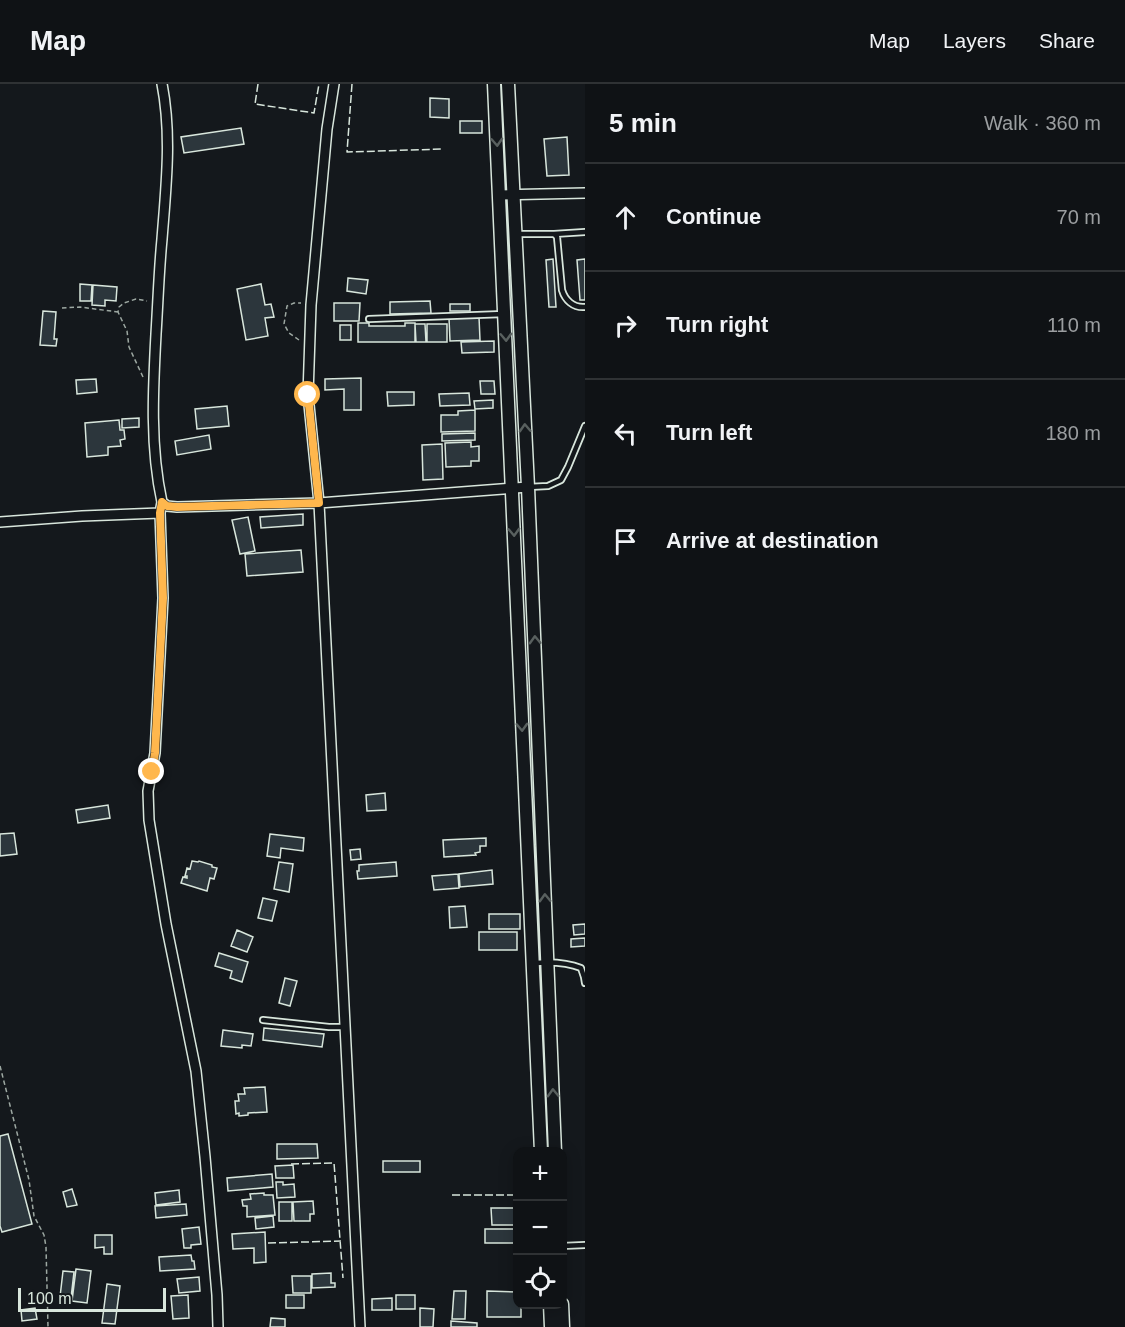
<!DOCTYPE html>
<meta charset="utf-8">
<style>
:root{--surface:#0f1215;--page:#181b1e;--text:#f1f3f6;--muted:#9b9ea0;--line:#2f3234}
body{margin:0;font-family:Arial,sans-serif;background:var(--page);color:var(--text)}
.controls{position:absolute;right:18px;bottom:18px;display:grid;overflow:hidden;border-radius:12px;box-shadow:0 3px 15px #0003}
.controls button{width:54px;height:54px;display:grid;place-items:center;padding:0;border:0;border-bottom:2px solid var(--line);background:var(--surface);color:var(--text);font:30px sans-serif}
.scale{position:absolute;left:18px;bottom:15px;width:148px;box-sizing:border-box;padding-left:6px;border:3px solid #d8e6dc;border-top:0;font-size:16px;line-height:21px;white-space:nowrap;color:#d8e6dc;-webkit-text-stroke:4px #14181c;paint-order:stroke}
.stop{position:absolute;width:18px;height:18px;margin:-14px;border:4px solid #ffb74d;border-radius:50%;background:#fff}
.stop.end{background:#ffb74d;border-color:#fff;box-shadow:0 2px 6px #0008}
.list{margin:0;padding:0;list-style:none}
h2{display:flex;justify-content:space-between;align-items:center;height:78px;margin:0;padding:0 24px;font-size:26px}
h2 small{font-size:20px;font-weight:400;color:var(--muted)}
.list li{display:grid;grid-template-columns:39px 1fr auto;gap:18px;align-items:center;box-sizing:border-box;height:108px;padding:0 24px;border-top:2px solid var(--line)}
.list b{display:block;font-size:22px;white-space:nowrap}
.list em{font-size:20px;font-style:normal;color:var(--muted)}
.icon{flex:none;width:33px;height:33px;fill:none;stroke:currentColor;stroke-width:2;stroke-linecap:round;stroke-linejoin:round}
.map{position:relative;flex:none;width:585px;height:1243px;overflow:hidden}
header{display:flex;align-items:center;gap:36px;box-sizing:border-box;height:84px;padding:0 30px;background:var(--surface);border-bottom:2px solid var(--line)}
header strong{font-size:28px}
nav{display:flex;gap:33px;margin-inline-start:auto;font-size:21px}
main{display:flex}
aside{flex:1;background:var(--surface)}
.map>svg:first-child{display:block}
.building{fill:#2c363c;stroke:#d8e6dc;stroke-width:1.5}
.lines{fill:none;stroke-linecap:round;stroke-linejoin:round}
.lane-casing{stroke:#d8e6dc;stroke-width:8}
.street-casing{stroke:#d8e6dc;stroke-width:12}
.secondary-casing{stroke:#d8e6dc;stroke-width:15}
.path{stroke:#9da8a2;stroke-width:1.5;stroke-dasharray:4.5 3;stroke-linecap:butt}
.lane{stroke:#14181c;stroke-width:4.5}
.street{stroke:#14181c;stroke-width:9}
.secondary{stroke:#14181c;stroke-width:12}
.fence{stroke:#d8e6dc;stroke-width:1.5;stroke-dasharray:8 3;stroke-linecap:butt}
.oneway{stroke:#59605f}
.route{stroke:#ffb74d;stroke-width:8}
</style>
<header>
<strong>Map</strong>
<nav><a>Map</a><a>Layers</a><a>Share</a></nav>
</header>
<main>
<div class="map">
<svg width="585" height="1243" viewBox="0 0 585 1243">
<rect width="100%" height="100%" fill="#14181c"/>
<!-- building -->
<path class="building" d="M430,14L449,15V34L430,33Z
M460,37H482V49H460Z
M241,44L244,60L184,69L181,53Z
M567,53L569,91L547,92L544,55Z
M553,175L556,223H549L546,176Z
M585,175V216H580L577,176Z
M348,194L368,196L366,210L347,207Z
M80,200L92,201L91,217H80Z
M261,200L265,221L271,220L274,233L265,234L268,252L246,256L237,205Z
M93,201L117,203L116,217L105,216V222L92,221Z
M430,217L431,229L390,230V218Z
M334,219H360L359,237H334Z
M450,220H470V227H450Z
M43,227L56,228L54,255H57L56,262L40,261Z
M479,233L480,256L450,257L449,234Z
M358,239H369V242H405V239H415V258H358Z
M415,240H425L426,258H416Z
M427,240H447V258H427Z
M340,241H351V256H340Z
M494,257V268L462,269L461,258Z
M361,294V326H344V305L325,306V295Z
M96,295L97,308L77,310L76,296Z
M480,297H494L495,310H481Z
M387,308H414V321L388,322Z
M469,309L470,321L440,322L439,310Z
M493,316V324L475,325L474,317Z
M227,322L229,342L197,345L195,325Z
M475,326V347L441,348V331H458V327Z
M139,334V343L122,344V335Z
M119,336L120,346H124L125,355L120,356L121,362L108,363V371L87,373L85,339Z
M475,349V356L442,357V350Z
M209,351L211,365L177,371L175,357Z
M471,358V363L479,362V377H471V382L446,383L445,359Z
M442,360L443,395L423,396L422,361Z
M303,430V441L261,444L260,433Z
M248,433L255,467L240,470L232,436Z
M301,466L303,488L247,492L245,470Z
M385,709L386,726L367,727L366,711Z
M108,721L110,734L78,739L76,726Z
M14,749L17,770L0,772V750Z
M270,750L304,754L303,767L281,764L280,774L267,772Z
M486,754V762H480V768L475,769L476,771L444,773L443,756Z
M360,765L361,775L351,776L350,766Z
M192,777L198,778L199,777L212,781V783L217,784L214,795L210,794L207,807L181,799L183,793L187,794V792H185L187,784L190,785Z
M279,778L293,780L289,808L274,805Z
M396,778L397,792L358,795L357,787H359V781Z
M492,786L493,800L460,803L459,790Z
M458,790L459,804L434,806L432,792Z
M263,814L277,817L272,837L258,834Z
M465,822L467,843L450,844L449,823Z
M489,830H520V845H489Z
M585,840V850L574,851L573,841Z
M237,846L253,853L247,868L231,862Z
M479,848H517V866H479Z
M585,854V862L571,863V855Z
M219,869L248,878L242,898L230,894L232,887L215,882Z
M285,894L297,897L290,922L279,919Z
M264,944L324,950L322,963L263,956Z
M223,946L253,950L251,962L242,961V964L221,962Z
M265,1003L267,1028L248,1029V1031L239,1032V1029L236,1030L235,1017H239L238,1010H245L244,1004Z
M8,1050L32,1140L2,1148L0,1142V1052Z
M277,1060H317L318,1074L277,1075Z
M383,1077H420V1088H383Z
M293,1081L294,1094H276L275,1082Z
M272,1090L273,1103L228,1107L227,1094Z
M276,1098H283V1101L294,1100L295,1113L277,1114Z
M72,1105L77,1121L67,1123L63,1108Z
M179,1106L180,1118L156,1121L155,1109Z
M264,1109V1111H273L275,1131L247,1133V1122H243L242,1116L251,1115L250,1110Z
M313,1117L314,1130H310V1137H294L293,1118Z
M279,1118H292V1137H279Z
M186,1120L187,1131L156,1134L155,1122Z
M491,1124H518V1141H492Z
M273,1132L274,1143L256,1145L255,1134Z
M199,1143L201,1160L191,1161V1164H184L182,1145Z
M485,1145H518V1159H485Z
M265,1148L266,1178L254,1179V1164L233,1165L232,1150Z
M95,1151H112V1170H104V1163L95,1164Z
M191,1171L192,1177H194L195,1185L160,1187L159,1173Z
M76,1185L91,1187L87,1219L72,1217Z
M63,1187L74,1188L71,1214L60,1213Z
M331,1189V1199H335V1203L312,1204V1190Z
M292,1192H311V1209H293Z
M199,1193L200,1207L179,1209L177,1195Z
M107,1200L120,1202L115,1240L102,1239Z
M454,1207H466L465,1235H452Z
M487,1207L518,1208V1220H521V1233H487Z
M188,1211L189,1234L173,1235L171,1212Z
M286,1211H304V1224H286Z
M396,1211H415V1225H396Z
M392,1214V1226H372V1215Z
M35,1224L37,1235L22,1237L21,1226Z
M420,1224L434,1225L433,1243H420Z
M271,1234L285,1235V1243H270Z
M451,1237L477,1239V1243H451Z"/>
<g class="lines">
<defs>
<path id="lane" d="M518,150H554L557,153L562,206C565,216 573,224 585,223
M554,150L585,148
M369,235L504,230
M528,403L548,402L561,396L568,383L585,342
M535,879C550,878 566,878 581,884L584,893L585,899
M263,936L329,943H344
M562,1162L585,1161"/>
<path id="street" d="M162,0C172,51 166,103 162,155C159,186 158,218 156,250C153,306 150,363 162,418L167,422L177,423L319,419L528,403
M334,0L327,45L311,221L308,311L319,419L360,1243
M500,111L585,109
M162,418L160,429L163,514L155,669L148,707L149,736L166,840L196,987L205,1073L217,1211L218,1243
M0,438L82,432L160,429"/>
<path id="secondary" d="M494,0L541,1068
M508,0L528,403L555,1068
M550,1220L551,1243
M562,1220L563,1243"/>
</defs>
<!-- lane casing -->
<use href="#lane" class="lane-casing"/>
<!-- street casing -->
<use href="#street" class="street-casing"/>
<!-- secondary casing -->
<use href="#secondary" class="secondary-casing"/>
<!-- path -->
<path class="path" d="M62,224L80,223L118,228
M299,256L289,249L284,240L287,222L294,219H301
M143,293L129,263L127,247L118,228L119,223L124,219L136,215L147,217
M0,982L29,1096L34,1132L44,1151L46,1163L48,1243"/>
<!-- lane -->
<use href="#lane" class="lane"/>
<!-- street -->
<use href="#street" class="street"/>
<!-- secondary -->
<use href="#secondary" class="secondary"/>
<!-- fence -->
<path class="fence" d="M258,0L255,20L314,29L319,0
M352,0L347,68L443,65
M291,1080L334,1079L343,1194
M452,1111H518
M268,1159L341,1157"/>
</g>
<!-- one-way arrows -->
<defs><path id="oneway-chevron" d="M-2-3.5L2.5 0L-2 3.5" fill="none" stroke-width="1.6" stroke-linecap="round" stroke-linejoin="round" transform="scale(1.5)"/></defs>
<g class="oneway">
<use href="#oneway-chevron" transform="translate(497 58) rotate(87)"/>
<use href="#oneway-chevron" transform="translate(506 253) rotate(88)"/>
<use href="#oneway-chevron" transform="translate(525 344) rotate(-93)"/>
<use href="#oneway-chevron" transform="translate(514 448) rotate(88)"/>
<use href="#oneway-chevron" transform="translate(535 556) rotate(-92)"/>
<use href="#oneway-chevron" transform="translate(522 643) rotate(88)"/>
<use href="#oneway-chevron" transform="translate(545 814) rotate(-92)"/>
<use href="#oneway-chevron" transform="translate(553 1009) rotate(-92)"/>
</g>
<g class="lines">
<!-- route -->
<path class="route" d="M152,688L155,669L163,514L160,429L162,418L167,422L177,423L319,419L308,311"/>
</g>
</svg>
<div class="controls">
<button>+</button>
<button>−</button>
<button><svg class="icon" aria-label="locate" viewBox="0 0 24 24"><circle cx="12" cy="12" r="6"/><path d="M12 2v4M12 18v4M2 12h4M18 12h4"/></svg></button>
</div>
<div class="scale">100 m</div>
<div class="stop" style="left:308px;top:311px"></div>
<div class="stop end" style="left:152px;top:688px"></div>
</div>
<aside>
<h2>5 min<small>Walk · 360 m</small></h2>
<ul class="list">
<li><svg class="icon" aria-label="ahead" viewBox="0 0 24 24"><path d="M12 20V5M6 11l6-6 6 6"/></svg><div><b>Continue</b></div><em>70 m</em></li>
<li><svg class="icon" aria-label="right" viewBox="0 0 24 24"><path d="M7 20v-9h11M14 6l5 5-5 5"/></svg><div><b>Turn right</b></div><em>110 m</em></li>
<li><svg class="icon" aria-label="left" viewBox="0 0 24 24"><path d="M17 20v-9H6M10 6l-5 5 5 5"/></svg><div><b>Turn left</b></div><em>180 m</em></li>
<li><svg class="icon" aria-label="arrive" viewBox="0 0 24 24"><path d="M6 21V4h12l-3 4 3 4H6"/></svg><div><b>Arrive at destination</b></div></li>
</ul>
</aside>
</main>
